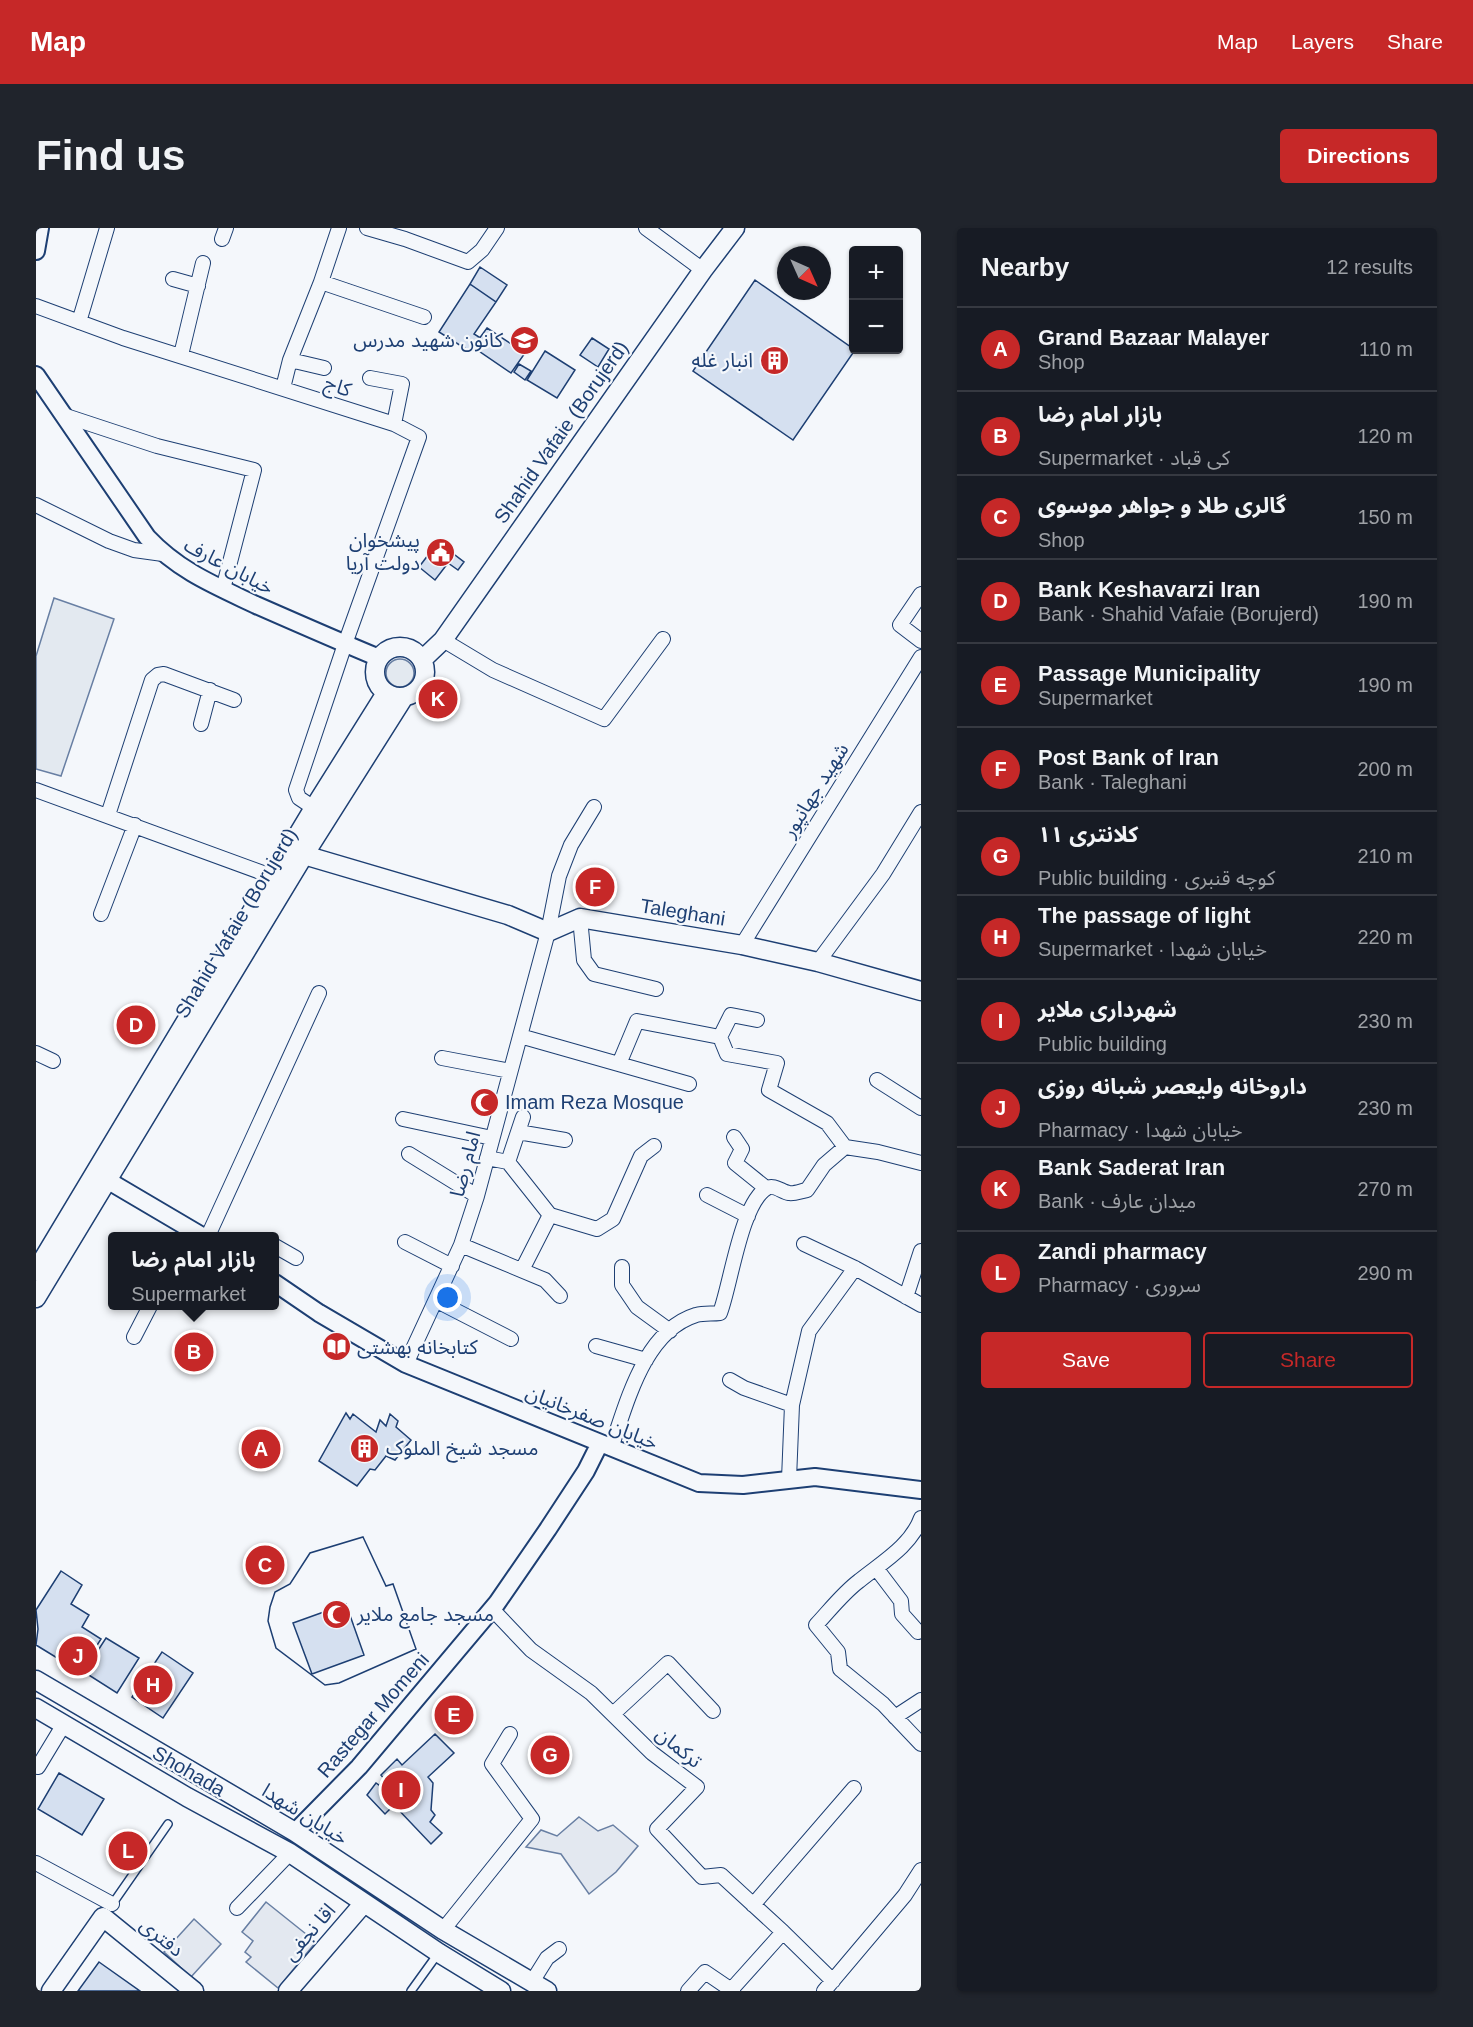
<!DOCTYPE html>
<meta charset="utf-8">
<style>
:root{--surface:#171b24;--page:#20242c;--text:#f1f3f6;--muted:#9ea1a6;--line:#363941;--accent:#c62828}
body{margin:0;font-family:Helvetica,"Noto Sans Arabic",sans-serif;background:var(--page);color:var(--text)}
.controls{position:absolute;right:18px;top:18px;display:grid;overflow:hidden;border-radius:6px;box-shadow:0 2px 4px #0004}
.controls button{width:54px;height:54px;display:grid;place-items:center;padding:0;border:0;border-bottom:2px solid var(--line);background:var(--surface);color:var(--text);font:30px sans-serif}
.compass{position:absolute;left:741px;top:18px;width:54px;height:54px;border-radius:50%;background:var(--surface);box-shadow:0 2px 4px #0004;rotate:135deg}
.you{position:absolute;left:412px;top:1070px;width:21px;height:21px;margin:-15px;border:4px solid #fff;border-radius:50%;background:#1a73e8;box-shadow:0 0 0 9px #1a73e833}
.badge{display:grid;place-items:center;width:39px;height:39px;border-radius:50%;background:var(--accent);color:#fff;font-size:20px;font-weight:700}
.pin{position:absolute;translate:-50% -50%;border:3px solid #fff;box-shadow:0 2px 6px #0006}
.popup{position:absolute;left:72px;top:1004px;width:171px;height:78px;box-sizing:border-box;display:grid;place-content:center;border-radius:6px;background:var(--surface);filter:drop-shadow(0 2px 4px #0005);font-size:20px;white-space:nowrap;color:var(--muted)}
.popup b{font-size:22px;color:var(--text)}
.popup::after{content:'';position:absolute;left:50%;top:100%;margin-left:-12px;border:12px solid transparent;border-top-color:var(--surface)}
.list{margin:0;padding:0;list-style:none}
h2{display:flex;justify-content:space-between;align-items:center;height:78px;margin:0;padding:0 24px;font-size:26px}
h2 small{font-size:20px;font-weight:400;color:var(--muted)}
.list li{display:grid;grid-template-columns:39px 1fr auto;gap:18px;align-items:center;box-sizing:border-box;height:84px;padding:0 24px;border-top:2px solid var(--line)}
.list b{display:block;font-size:22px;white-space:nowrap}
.list p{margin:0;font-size:20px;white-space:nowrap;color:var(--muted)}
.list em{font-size:20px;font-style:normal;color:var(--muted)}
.actions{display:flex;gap:12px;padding:18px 24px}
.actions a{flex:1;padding:14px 0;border:2px solid var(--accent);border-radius:6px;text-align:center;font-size:21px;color:var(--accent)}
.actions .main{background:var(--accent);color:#fff}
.map{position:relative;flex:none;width:885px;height:1763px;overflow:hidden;border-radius:6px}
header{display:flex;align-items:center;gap:36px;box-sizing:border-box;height:84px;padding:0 30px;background:var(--accent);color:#fff}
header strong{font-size:28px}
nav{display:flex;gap:33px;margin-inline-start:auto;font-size:21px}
.intro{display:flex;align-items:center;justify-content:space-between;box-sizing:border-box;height:144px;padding:0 36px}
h1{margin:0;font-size:42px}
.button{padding:15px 27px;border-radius:6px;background:var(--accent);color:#fff;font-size:21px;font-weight:700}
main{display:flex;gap:36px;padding:0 36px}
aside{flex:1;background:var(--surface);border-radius:6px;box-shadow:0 2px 4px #0004}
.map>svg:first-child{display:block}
.green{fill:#e3e9f0;stroke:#687fa3;stroke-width:1.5}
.parking{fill:#e3e8f0;stroke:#687fa3;stroke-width:1.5}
.building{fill:#d5e0f0;stroke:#1d3f73;stroke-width:1.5;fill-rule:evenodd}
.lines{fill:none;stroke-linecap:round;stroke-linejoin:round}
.service-casing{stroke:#1d3f73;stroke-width:10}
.minor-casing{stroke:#1d3f73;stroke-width:16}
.tertiary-casing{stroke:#1d3f73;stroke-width:20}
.secondary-casing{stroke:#1d3f73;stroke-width:21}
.service{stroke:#f4f7fb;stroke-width:7}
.minor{stroke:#f4f7fb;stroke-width:14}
.tertiary{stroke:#f4f7fb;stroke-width:16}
.secondary{stroke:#f4f7fb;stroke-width:18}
.labels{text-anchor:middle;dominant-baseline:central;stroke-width:4.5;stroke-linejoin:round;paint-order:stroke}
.poi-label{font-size:20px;fill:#1d3f73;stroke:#f4f7fb;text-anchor:start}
.street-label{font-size:20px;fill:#1d3f73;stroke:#f4f7fb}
</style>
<header>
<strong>Map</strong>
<nav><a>Map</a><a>Layers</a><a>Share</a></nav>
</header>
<div class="intro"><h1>Find us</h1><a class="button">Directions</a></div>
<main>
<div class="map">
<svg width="885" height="1763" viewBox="0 0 885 1763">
<rect width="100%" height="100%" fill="#f4f7fb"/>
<!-- green -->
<path class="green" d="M18,370L78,391L25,548L0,541V428Z
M350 445a14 14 0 1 1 28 0a14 14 0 1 1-28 0Z"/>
<!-- parking -->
<path class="parking" d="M543,1589L562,1603L577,1597L602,1618L580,1644L553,1666L525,1626L490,1619L505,1602L521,1608Z
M230,1674L280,1714L242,1760L210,1734L215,1729L209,1724L217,1713L206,1704Z
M158,1691L185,1716L155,1749L128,1724Z"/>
<!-- building -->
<path class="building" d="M444,39L471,57L460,74L434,56Z
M719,52L819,122L757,212L657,143Z
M434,56L460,74L438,106L443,109L433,123L403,104Z
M451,100L489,125L475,145L437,119Z
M556,110L573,121L562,139L544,127Z
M509,123L539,142L521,170L491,152Z
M483,136L495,143L489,152L478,144Z
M402,314L428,334L422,342L412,335L399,352L383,339Z
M310,1185L314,1191L317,1186L340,1204L344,1192L350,1198L354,1186L362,1193L360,1199L375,1212L359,1232L350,1228L339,1242L334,1241L321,1258L283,1233Z
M327,1309L350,1358L357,1356L380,1421L303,1455L289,1457L240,1420L232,1393L234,1379L239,1364L254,1356L274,1325ZM310,1376L328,1427L276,1446L257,1395Z
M327,1309L350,1358L357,1356L380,1421L303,1455L289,1457L240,1420L232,1393L234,1379L239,1364L254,1356L274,1325Z
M25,1343L46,1357L35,1376L53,1387L46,1399L65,1411L44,1444L0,1417L2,1401L0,1382Z
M70,1410L103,1430L81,1465L48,1444Z
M126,1424L157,1445L127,1490L96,1469Z
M399,1506L418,1525L392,1549L397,1555L395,1582L399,1587L394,1594L406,1605L395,1616L358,1577L349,1586L331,1567L340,1555L343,1557L349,1552L345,1547L361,1531L366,1537Z
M23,1545L68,1571L46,1607L2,1581Z
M63,1734L104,1763H42Z"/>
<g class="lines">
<defs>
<path id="service" d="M75,1678L132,1596
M375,1763L401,1727"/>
<path id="minor" d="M331,0L369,11L432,34L446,22L461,0
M610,0L667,42
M186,11L190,0
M137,51L162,58
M285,54L303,0
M0,78L87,110L358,196L383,209L309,416L260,562L263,570L278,580
M43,94L71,0
M145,127L167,35
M254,132L288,140
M334,150L366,156L358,196
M247,160L254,132L285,54L388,89
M27,187L121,218L218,242L187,361
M0,277L73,313L98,322L127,326
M885,366L864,397L885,413
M407,412L457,442L568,491L627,411
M165,496L174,462
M0,562L238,649
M72,587L116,452L122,447L128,446L198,472
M65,686L99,597
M544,690L548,732L558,746L620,761
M706,717L885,429
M782,734L847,646L885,584
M484,808L653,856
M684,809L695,787L721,792
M0,825L17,833
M406,830L474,843
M583,836L601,793L684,809L691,826L741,835L733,862L791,895L809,919
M841,852L885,880
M367,891L456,910
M482,904L529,912
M698,909L706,921L699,935L730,960
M373,926L441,968
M451,930L472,934L514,987L561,1001L577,991L605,928L618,918
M472,934L487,889
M671,967L712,988
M172,1008L283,765
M369,1014L416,1038
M768,1016L819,1040L885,1077
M425,1017L509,1052L524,1068
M239,1018L260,1030
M586,1039V1057L601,1079L634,1103
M486,1042L514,987
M870,1069L885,1023
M401,1073L475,1111
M98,1109L114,1078
M560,1118L610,1132
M370,1136L425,1017L441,968L512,704L523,648L535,617L558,579
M694,1152L708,1160L756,1177
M575,1220C591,1175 608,1103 660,1087C668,1085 676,1086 684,1085C695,1056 705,975 731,960C738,956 746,964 753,965C758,966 765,963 771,962L788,937L809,919L842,924L885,935
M753,1251L756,1177L773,1103L819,1040
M885,1290C875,1318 845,1335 823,1353C807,1365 794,1382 780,1397L802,1424L804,1441L847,1476L885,1516
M840,1340L865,1373L866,1386L882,1404
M456,1381L495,1422L555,1465L616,1525L661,1559L621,1601L666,1649L685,1647L747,1704L695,1762
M577,1486L632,1435L677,1483
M859,1489L885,1472
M2,1539L28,1496
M0,1635L76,1676
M717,1677L818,1560
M201,1680L254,1625
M407,1702L496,1591L456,1536L474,1506
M747,1704L797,1753
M496,1754L511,1730L523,1721
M652,1763L669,1744L697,1763
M788,1763L869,1667L885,1642"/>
<path id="tertiary" d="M0,23L4,0
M0,147L111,309C143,343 178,357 220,377C261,395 302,413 343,430
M71,952L166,1008
M239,1055L283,1085L370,1136L663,1255L707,1257L779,1249L885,1262
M259,1604L323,1539L461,1375L512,1301L550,1243L564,1215"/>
<path id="secondary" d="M339 444a25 25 0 1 1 50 0a25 25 0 1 1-50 0Z
M386,432L407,412L667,42L699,0
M268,627L472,687L512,704L544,690L706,717L782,734L885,763
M0,1043L278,580L350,465
M0,1070L268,627L368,469
M0,1452L259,1604L407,1702L511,1763
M0,1480L151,1569L254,1625L403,1725L465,1763
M15,1763L67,1689L158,1763
M252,1763L328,1675"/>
</defs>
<!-- service casing -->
<use href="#service" class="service-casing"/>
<!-- minor casing -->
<use href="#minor" class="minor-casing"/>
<!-- tertiary casing -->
<use href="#tertiary" class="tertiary-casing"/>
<!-- secondary casing -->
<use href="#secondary" class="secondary-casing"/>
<!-- service -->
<use href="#service" class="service"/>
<!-- minor -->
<use href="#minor" class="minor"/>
<!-- tertiary -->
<use href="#tertiary" class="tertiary"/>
<!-- secondary -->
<use href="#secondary" class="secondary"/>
</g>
<!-- icons -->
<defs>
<symbol id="school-disc" viewBox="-11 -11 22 22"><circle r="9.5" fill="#c62828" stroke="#f4f7fb"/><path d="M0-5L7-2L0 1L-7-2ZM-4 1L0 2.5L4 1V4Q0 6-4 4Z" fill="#fff"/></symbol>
<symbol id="building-disc" viewBox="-11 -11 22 22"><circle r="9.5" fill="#c62828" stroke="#f4f7fb"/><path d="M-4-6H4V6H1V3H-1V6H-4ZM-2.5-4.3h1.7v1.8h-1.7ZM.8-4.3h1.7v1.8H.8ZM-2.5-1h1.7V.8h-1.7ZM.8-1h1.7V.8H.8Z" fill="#fff"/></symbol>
<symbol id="civic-disc" viewBox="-11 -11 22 22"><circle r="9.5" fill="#c62828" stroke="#f4f7fb"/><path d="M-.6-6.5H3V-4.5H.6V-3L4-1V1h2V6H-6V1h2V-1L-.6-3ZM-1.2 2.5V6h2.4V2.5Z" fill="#fff"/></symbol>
<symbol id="mosque-disc" viewBox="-11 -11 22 22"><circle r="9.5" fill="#c62828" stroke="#f4f7fb"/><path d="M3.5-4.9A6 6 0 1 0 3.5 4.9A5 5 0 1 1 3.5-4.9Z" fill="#fff"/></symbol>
<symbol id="library-disc" viewBox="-11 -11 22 22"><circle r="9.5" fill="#c62828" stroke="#f4f7fb"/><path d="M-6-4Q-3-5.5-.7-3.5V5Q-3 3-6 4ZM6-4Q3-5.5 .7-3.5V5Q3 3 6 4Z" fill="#fff"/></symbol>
</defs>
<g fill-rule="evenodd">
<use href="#school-disc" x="472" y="96" width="33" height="33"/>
<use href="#building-disc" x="722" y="116" width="33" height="33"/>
<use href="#civic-disc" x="388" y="308" width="33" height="33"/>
<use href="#mosque-disc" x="432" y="858" width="33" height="33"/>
<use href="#library-disc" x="284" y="1102" width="33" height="33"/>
<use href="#building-disc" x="312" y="1204" width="33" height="33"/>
<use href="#mosque-disc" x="284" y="1370" width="33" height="33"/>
</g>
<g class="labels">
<!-- poi labels -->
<g class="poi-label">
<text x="467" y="112" text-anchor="end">کانون شهید مدرس</text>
<text x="717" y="132" text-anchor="end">انبار غله</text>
<text x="384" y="312" text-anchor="end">پیشخوان<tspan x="384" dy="23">دولت آریا</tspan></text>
<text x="469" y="874">Imam Reza Mosque</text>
<text x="321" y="1119">کتابخانه بهشتی</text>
<text x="350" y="1220">مسجد شیخ الملوک</text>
<text x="321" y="1386">مسجد جامع ملایر</text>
</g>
<!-- street labels -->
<g class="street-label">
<text transform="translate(302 158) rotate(19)">کاج</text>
<text transform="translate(525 204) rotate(-55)">Shahid Vafaie (Borujerd)</text>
<text transform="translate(193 338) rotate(28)">خیابان عارف</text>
<text transform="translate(779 562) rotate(-58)">شهید جهانپور</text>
<text transform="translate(647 684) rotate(9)">Taleghani</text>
<text transform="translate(200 695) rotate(-59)">Shahid Vafaie (Borujerd)</text>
<text transform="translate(429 936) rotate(-75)">امام رضا</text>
<text transform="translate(556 1189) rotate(22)">خیابان صفرخانیان</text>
<text transform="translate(337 1487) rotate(-49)">Rastegar Momeni</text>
<text transform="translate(643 1519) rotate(39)">ترکمان</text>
<text transform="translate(153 1543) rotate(30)">Shohada</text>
<text transform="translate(269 1586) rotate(32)">خیابان شهدا</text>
<text transform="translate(273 1704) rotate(-49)">اقا نجفی</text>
<text transform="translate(126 1709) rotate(39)">دفتری</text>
</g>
</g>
</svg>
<div class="controls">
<button>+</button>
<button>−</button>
</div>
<svg class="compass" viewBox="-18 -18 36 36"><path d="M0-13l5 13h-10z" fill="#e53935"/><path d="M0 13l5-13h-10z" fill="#9ea1a6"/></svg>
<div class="you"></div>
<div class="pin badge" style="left:225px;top:1221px">A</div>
<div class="pin badge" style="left:158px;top:1124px">B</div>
<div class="popup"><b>بازار امام رضا</b>Supermarket</div>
<div class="pin badge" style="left:229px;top:1337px">C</div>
<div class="pin badge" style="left:100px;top:797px">D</div>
<div class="pin badge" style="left:418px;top:1487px">E</div>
<div class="pin badge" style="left:559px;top:659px">F</div>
<div class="pin badge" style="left:514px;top:1527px">G</div>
<div class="pin badge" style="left:117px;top:1457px">H</div>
<div class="pin badge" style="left:365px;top:1562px">I</div>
<div class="pin badge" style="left:42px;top:1428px">J</div>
<div class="pin badge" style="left:402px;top:471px">K</div>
<div class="pin badge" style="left:92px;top:1623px">L</div>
</div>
<aside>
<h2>Nearby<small>12 results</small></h2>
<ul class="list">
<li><span class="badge">A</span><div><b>Grand Bazaar Malayer</b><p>Shop</p></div><em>110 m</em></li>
<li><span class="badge">B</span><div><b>بازار امام رضا</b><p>Supermarket · کی قباد</p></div><em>120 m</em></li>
<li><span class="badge">C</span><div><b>گالری طلا و جواهر موسوی</b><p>Shop</p></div><em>150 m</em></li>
<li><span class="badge">D</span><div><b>Bank Keshavarzi Iran</b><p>Bank · Shahid Vafaie (Borujerd)</p></div><em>190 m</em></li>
<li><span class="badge">E</span><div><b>Passage Municipality</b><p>Supermarket</p></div><em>190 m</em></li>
<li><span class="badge">F</span><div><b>Post Bank of Iran</b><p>Bank · Taleghani</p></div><em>200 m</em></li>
<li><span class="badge">G</span><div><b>کلانتری ۱۱</b><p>Public building · کوچه قنبری</p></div><em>210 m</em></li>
<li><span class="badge">H</span><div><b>The passage of light</b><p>Supermarket · خیابان شهدا</p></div><em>220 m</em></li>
<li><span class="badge">I</span><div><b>شهرداری ملایر</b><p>Public building</p></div><em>230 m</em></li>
<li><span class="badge">J</span><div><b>داروخانه ولیعصر شبانه روزی</b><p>Pharmacy · خیابان شهدا</p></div><em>230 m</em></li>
<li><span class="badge">K</span><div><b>Bank Saderat Iran</b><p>Bank · میدان عارف</p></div><em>270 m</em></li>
<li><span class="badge">L</span><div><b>Zandi pharmacy</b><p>Pharmacy · سروری</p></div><em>290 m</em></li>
</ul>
<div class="actions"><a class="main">Save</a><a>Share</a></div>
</aside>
</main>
